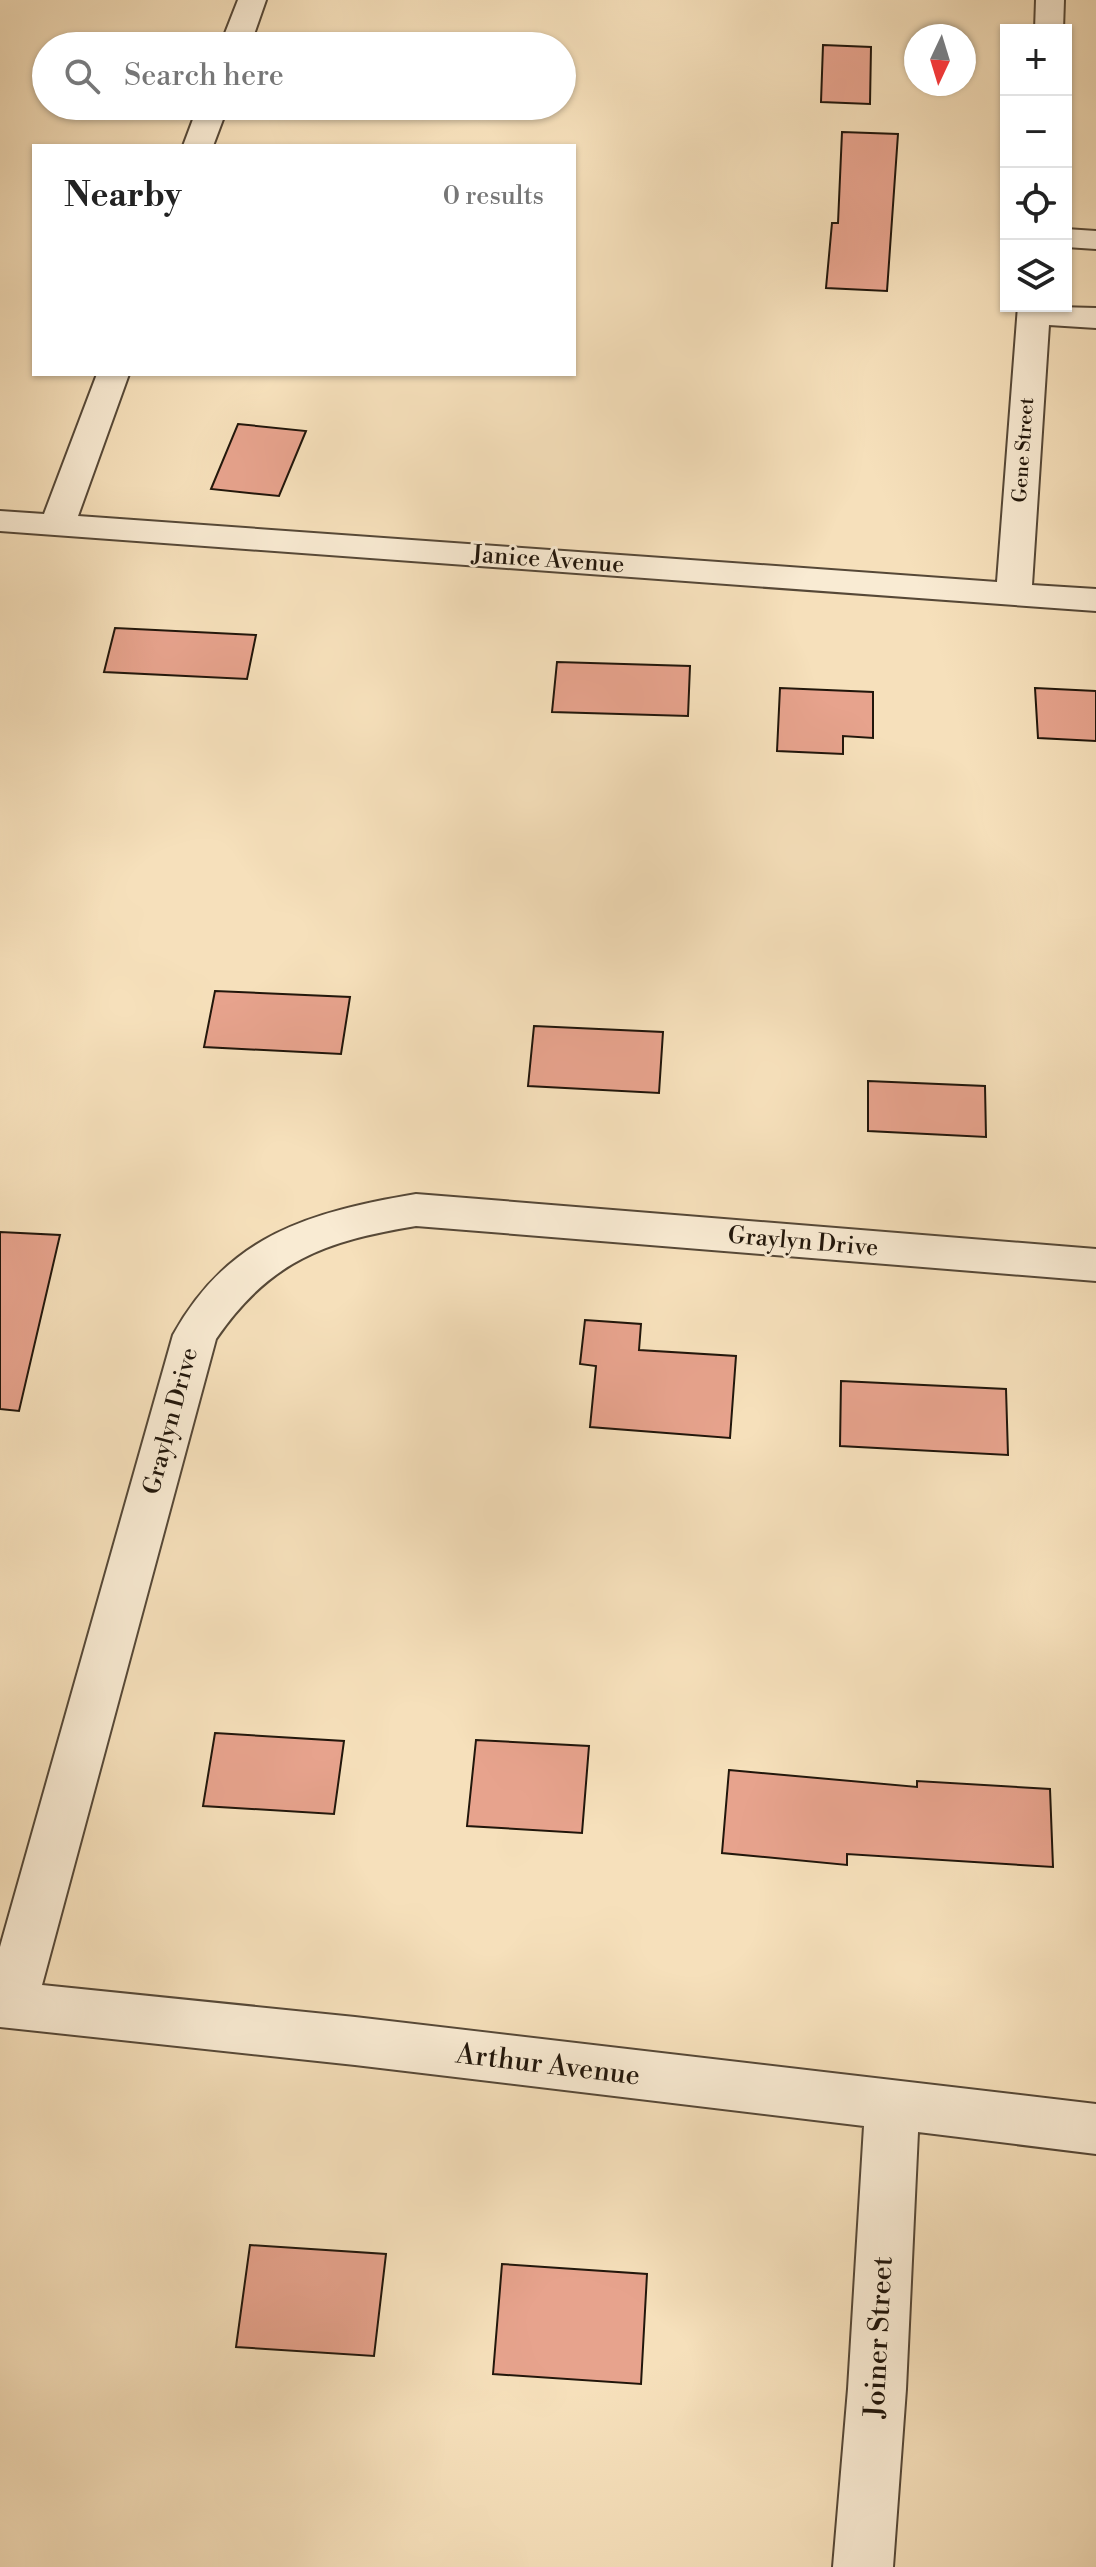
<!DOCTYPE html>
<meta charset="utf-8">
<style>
:root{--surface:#fff;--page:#f6f6f6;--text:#222;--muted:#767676;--line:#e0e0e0}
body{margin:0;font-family:"Libre Bodoni",serif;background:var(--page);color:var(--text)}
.controls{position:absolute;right:24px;top:24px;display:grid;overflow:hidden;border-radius:0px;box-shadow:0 2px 6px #0004}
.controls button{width:72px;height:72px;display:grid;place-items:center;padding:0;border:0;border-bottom:2px solid var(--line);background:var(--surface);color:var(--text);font:40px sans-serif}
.compass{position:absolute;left:904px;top:24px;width:72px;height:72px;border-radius:50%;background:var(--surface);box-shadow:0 2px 6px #0004;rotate:184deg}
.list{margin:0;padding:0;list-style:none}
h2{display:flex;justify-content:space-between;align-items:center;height:104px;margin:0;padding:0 32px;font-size:34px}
h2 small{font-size:26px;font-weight:400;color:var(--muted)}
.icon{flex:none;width:44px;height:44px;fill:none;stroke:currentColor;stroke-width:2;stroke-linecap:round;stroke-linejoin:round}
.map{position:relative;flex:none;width:1096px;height:2567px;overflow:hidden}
.search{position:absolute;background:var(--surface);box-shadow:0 2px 6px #0004;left:32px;top:32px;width:544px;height:88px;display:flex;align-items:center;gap:20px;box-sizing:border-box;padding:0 28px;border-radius:44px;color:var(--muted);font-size:30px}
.panel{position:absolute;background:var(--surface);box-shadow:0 2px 6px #0004;left:32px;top:144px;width:544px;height:232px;border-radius:0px}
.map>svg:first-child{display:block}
.building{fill:#e7a38d;stroke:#21160b;stroke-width:2}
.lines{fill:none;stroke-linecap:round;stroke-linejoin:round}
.minor-casing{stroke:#564837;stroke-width:4}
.minor{fill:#f9ebd3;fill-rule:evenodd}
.labels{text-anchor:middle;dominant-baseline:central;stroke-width:6;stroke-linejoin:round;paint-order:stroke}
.far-street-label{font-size:20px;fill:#21160b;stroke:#f9ebd3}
.street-label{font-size:24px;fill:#21160b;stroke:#f9ebd3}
.near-street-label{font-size:28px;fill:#21160b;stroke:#f9ebd3}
</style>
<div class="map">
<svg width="1096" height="2567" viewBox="0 0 1096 2567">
<rect width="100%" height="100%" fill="#f6e0bb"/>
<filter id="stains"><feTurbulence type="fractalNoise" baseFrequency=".0025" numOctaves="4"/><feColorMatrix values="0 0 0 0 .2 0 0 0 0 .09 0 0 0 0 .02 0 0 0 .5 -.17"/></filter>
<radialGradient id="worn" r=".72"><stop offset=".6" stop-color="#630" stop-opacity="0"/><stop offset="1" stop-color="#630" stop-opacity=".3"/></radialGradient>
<!-- building -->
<path class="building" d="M823,45L871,47L870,104L821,102Z
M842,132L898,134L887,291L826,288L832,223H838Z
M238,424L306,431L279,496L211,489Z
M115,628L256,635L247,679L104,672Z
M557,662L690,666L688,716L552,712Z
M780,688L873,692V738L843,736V754L777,751Z
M1035,688L1096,691V741L1038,738Z
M215,991L350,997L341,1054L204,1047Z
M534,1026L663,1032L659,1093L528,1086Z
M868,1081L985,1086L986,1137L868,1131Z
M0,1232L60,1235L19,1411L0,1409Z
M585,1320L641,1324L639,1350L736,1356L730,1438L590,1427L596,1366L580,1364Z
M841,1381L1006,1389L1008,1455L840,1446Z
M215,1733L344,1741L334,1814L203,1806Z
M476,1740L589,1746L582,1833L467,1826Z
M729,1770L917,1787V1781L1050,1789L1053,1867L847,1854V1865L722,1853Z
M250,2245L386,2254L374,2356L236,2347Z
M502,2264L647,2274L641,2384L493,2374Z"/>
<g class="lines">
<defs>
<path id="minor" d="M238,0H266L250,46H220Z
M1036,0H1064L1063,30H1035Z
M198,106H228L213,146H183Z
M1066,229L1096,231V249L1066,247Z
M1018,306L1096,308V328L1049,325L1032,585L1096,589V611L0,531V511L44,514L97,374H129L78,516L997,582Z
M416,1194L1096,1249V1281L416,1226C326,1241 270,1260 216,1339L42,1985L355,2017L1096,2104V2154L918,2132L906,2389L893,2567H833L848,2389L864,2126L355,2065L0,2027V1947L173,1335C228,1235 310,1212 416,1194Z"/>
</defs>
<!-- minor casing -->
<use href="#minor" class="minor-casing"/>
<!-- minor -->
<use href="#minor" class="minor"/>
</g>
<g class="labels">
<!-- far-street labels -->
<g class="far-street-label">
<text transform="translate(1024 450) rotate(-86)">Gene Street</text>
</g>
<!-- street labels -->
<g class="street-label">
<text transform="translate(548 560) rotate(4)">Janice Avenue</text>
<text transform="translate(803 1242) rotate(5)">Graylyn Drive</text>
<text transform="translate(171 1421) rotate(-75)">Graylyn Drive</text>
</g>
<!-- near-street labels -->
<g class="near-street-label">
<text transform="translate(548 2065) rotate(7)">Arthur Avenue</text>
<text transform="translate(879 2337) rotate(-87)">Joiner Street</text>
</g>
</g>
<rect width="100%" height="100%" filter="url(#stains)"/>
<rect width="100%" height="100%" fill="url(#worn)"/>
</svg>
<div class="controls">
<button>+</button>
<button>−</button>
<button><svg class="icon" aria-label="locate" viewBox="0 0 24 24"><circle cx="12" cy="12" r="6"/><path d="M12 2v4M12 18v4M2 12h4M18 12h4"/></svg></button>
<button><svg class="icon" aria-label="layers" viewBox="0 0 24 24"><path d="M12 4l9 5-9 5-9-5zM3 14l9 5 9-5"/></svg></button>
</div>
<svg class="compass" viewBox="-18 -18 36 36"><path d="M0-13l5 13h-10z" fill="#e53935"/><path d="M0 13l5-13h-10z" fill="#767676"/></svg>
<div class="search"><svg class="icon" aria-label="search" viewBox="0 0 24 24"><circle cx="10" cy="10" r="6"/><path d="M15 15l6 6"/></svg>Search here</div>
<section class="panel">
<h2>Nearby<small>0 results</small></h2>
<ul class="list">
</ul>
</section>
</div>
